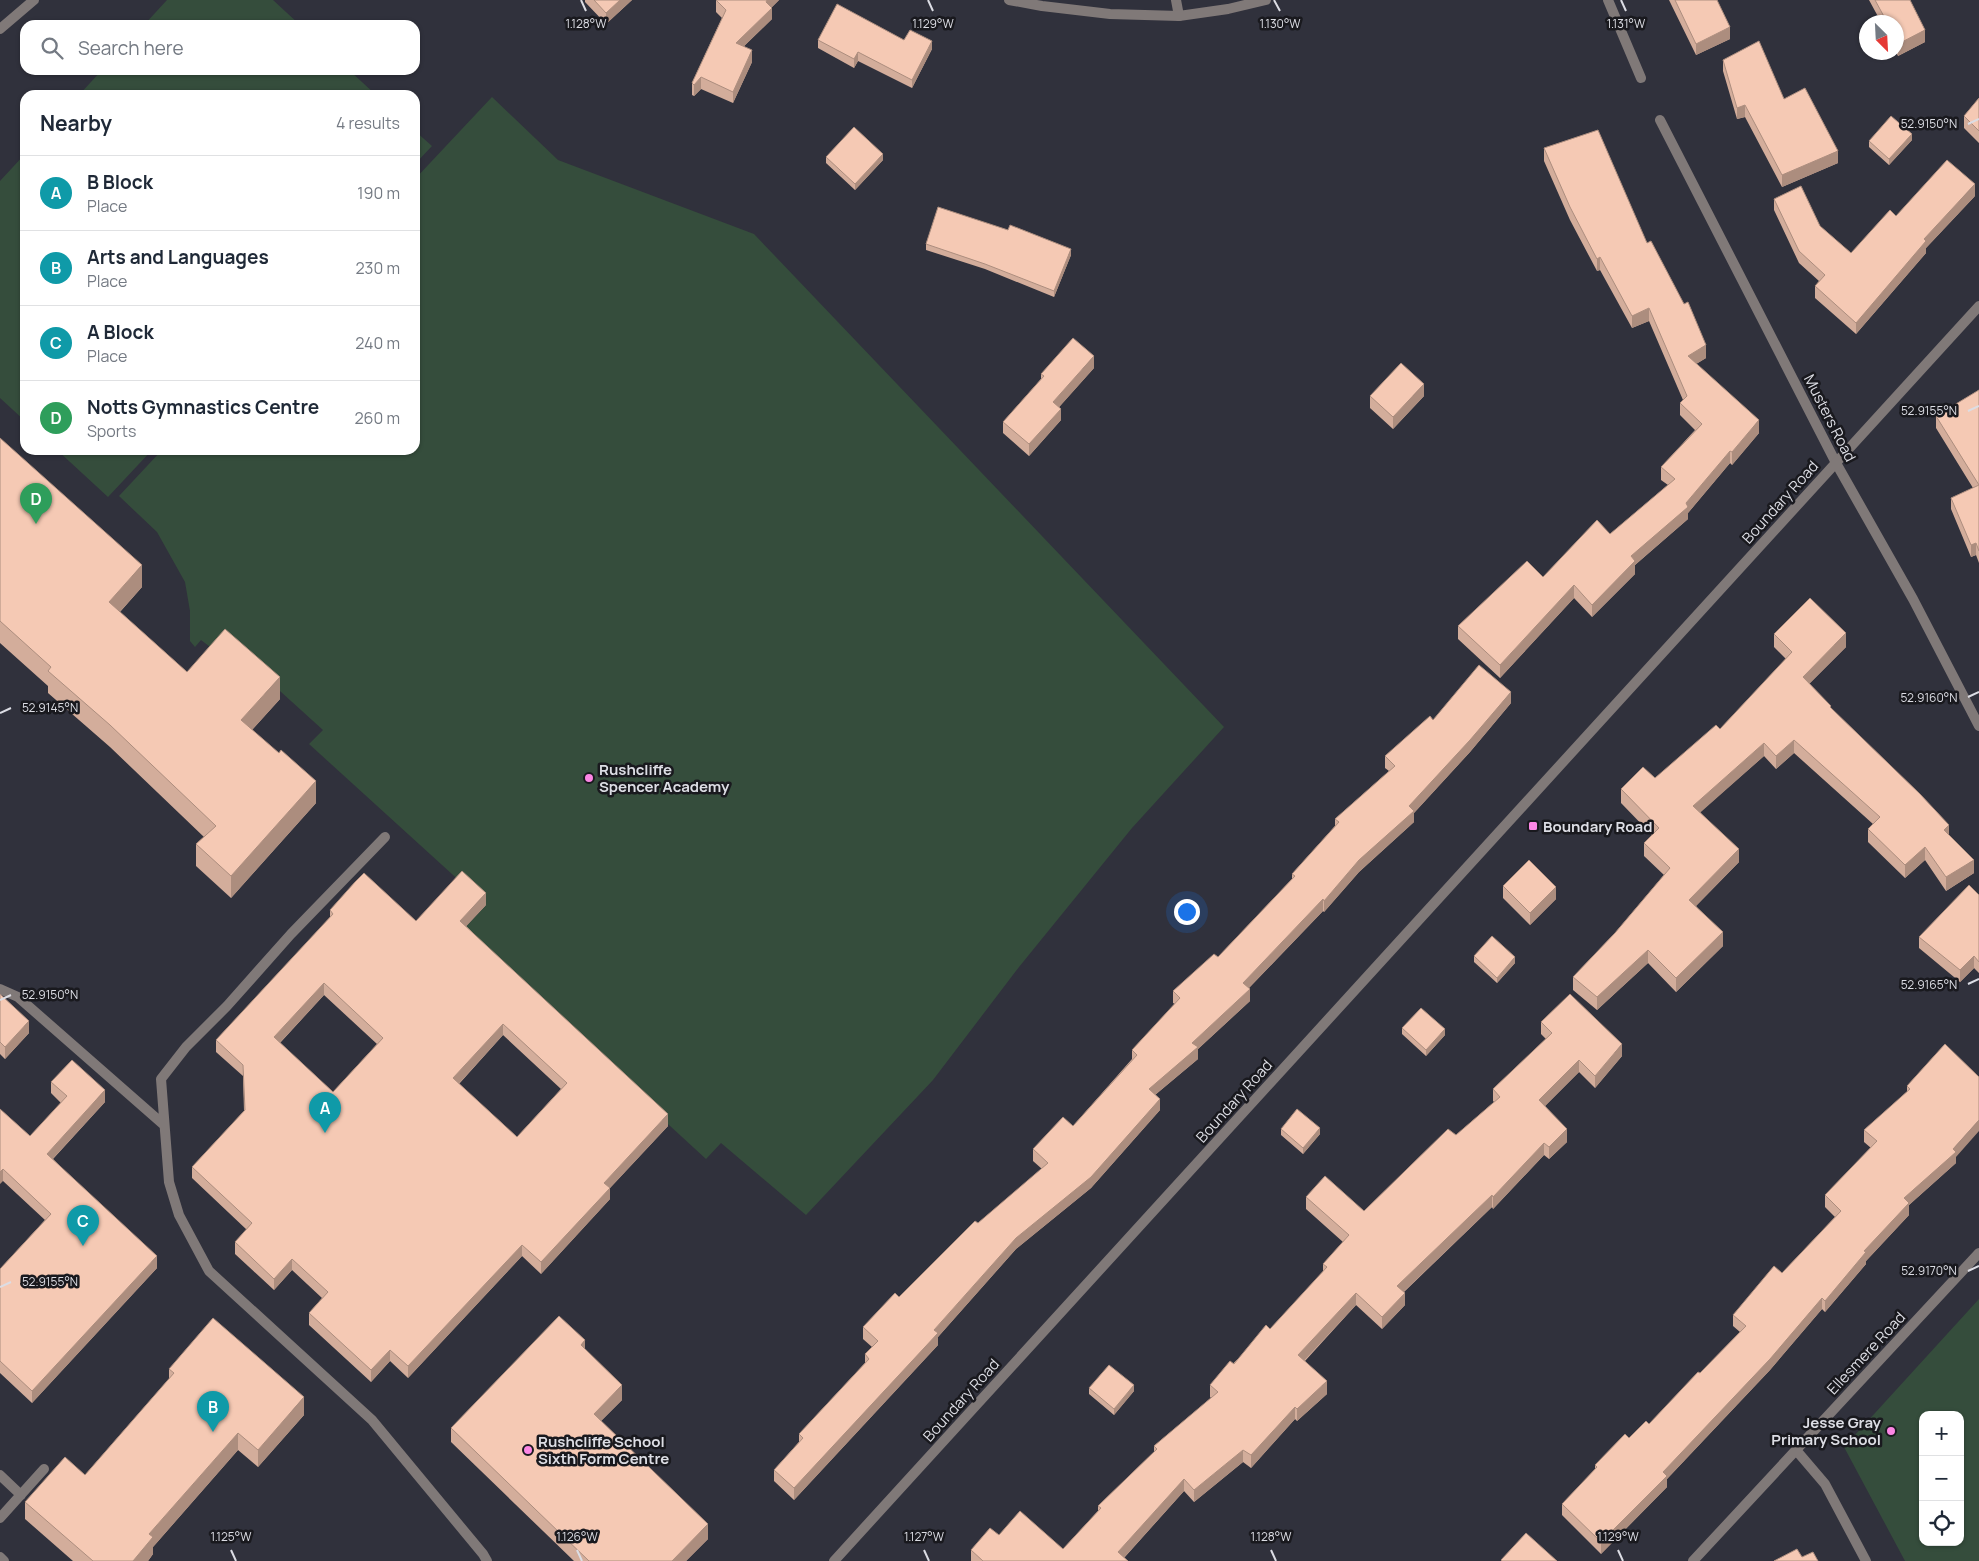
<!DOCTYPE html>
<meta charset="utf-8">
<style>
:root{--surface:#fff;--page:#f6f6f7;--text:#1f2937;--muted:#747a83;--line:#e0e1e3;--accent:#111827}
body{margin:0;font-family:Manrope,sans-serif;background:var(--page);color:var(--text)}
.controls{position:absolute;right:15px;bottom:15px;display:grid;overflow:hidden;border-radius:10px;box-shadow:0 1px 4px #0004}
.controls button{width:45px;height:45px;display:grid;place-items:center;padding:0;border:0;border-bottom:1px solid var(--line);background:var(--surface);color:var(--text);font:25px sans-serif}
.compass{position:absolute;left:1859px;top:15px;width:45px;height:45px;border-radius:50%;background:var(--surface);box-shadow:0 1px 4px #0004;rotate:156deg}
.you{position:absolute;left:1186px;top:911px;width:18px;height:18px;margin:-12px;border:4px solid #fff;border-radius:50%;background:#1a73e8;box-shadow:0 0 0 8px #1a73e833}
.badge{display:grid;place-items:center;width:32px;height:32px;border-radius:50%;background:var(--accent);color:#fff;font-size:16px;font-weight:700}
.pin{position:absolute;translate:-50% -41px;filter:drop-shadow(0 1px 2px #0008)}
.pin::after{content:'';position:absolute;top:26px;width:18px;height:15px;background:inherit;clip-path:polygon(0 0,100% 0,50% 100%)}
.list{margin:0;padding:0;list-style:none}
h2{display:flex;justify-content:space-between;align-items:center;height:65px;margin:0;padding:0 20px;font-size:21px}
h2 small{font-size:16px;font-weight:400;color:var(--muted)}
.list li{display:grid;grid-template-columns:32px 1fr auto;gap:15px;align-items:center;box-sizing:border-box;height:75px;padding:0 20px;border-top:1px solid var(--line)}
.list b{display:block;font-size:19px;white-space:nowrap}
.list p{margin:0;font-size:16px;white-space:nowrap;color:var(--muted)}
.list em{font-size:16px;font-style:normal;color:var(--muted)}
.icon{flex:none;width:28px;height:28px;fill:none;stroke:currentColor;stroke-width:2;stroke-linecap:round;stroke-linejoin:round}
.map{position:relative;flex:none;width:1979px;height:1561px;overflow:hidden}
.search{position:absolute;background:var(--surface);box-shadow:0 1px 4px #0004;left:20px;top:20px;width:400px;height:55px;display:flex;align-items:center;gap:12px;box-sizing:border-box;padding:0 18px;border-radius:15px;color:var(--muted);font-size:19px}
.panel{position:absolute;background:var(--surface);box-shadow:0 1px 4px #0004;left:20px;top:90px;width:400px;height:365px;border-radius:15px}
.map>svg:first-child{display:block}
.park{fill:#354d3c;fill-rule:evenodd}
.lines{fill:none;stroke-linecap:round;stroke-linejoin:round}
.service{stroke:#807978;stroke-width:10}
.minor{stroke:#807978;stroke-width:10}
.tertiary{stroke:#807978;stroke-width:10}
.wall{fill:#d3ad9b;fill-rule:evenodd}
.shaded-wall{fill:#ac8d7e}
.building{fill:#f5c9b4;stroke:#ac8d7e;fill-rule:evenodd}
.ticks{fill:none;stroke:#dcdde4;stroke-width:2}
.poi-dot{fill:#fc86e4;stroke:#19191e;stroke-width:2}
.labels{text-anchor:middle;dominant-baseline:central;stroke-width:5;stroke-linejoin:round;paint-order:stroke}
.street-label{font-size:15px;fill:#dcdde4;stroke:#19191e}
.poi-label{font-size:15px;font-weight:bold;fill:#dcdde4;stroke:#19191e;text-anchor:start}
.ticks-label{font-size:12px;text-anchor:middle;fill:#dcdde4;stroke:#19191e;stroke-width:5;stroke-linejoin:round;paint-order:stroke}
</style>
<div class="map">
<svg width="1979" height="1561" viewBox="0 0 1979 1561">
<rect width="100%" height="100%" fill="#30313c"/>
<!-- park -->
<path class="park" d="M167,0H273L300,25H144Z
M102,70H349L376,95H79Z
M492,97L558,160L754,234L1224,727L1132,828L1019,967L933,1080L806,1215L721,1143L706,1159L460,933L486,905L309,744L323,730L227,643L218,653L201,640L195,647L190,641V611L185,582L157,532L119,496L162,450H415V179Z
M415,131L432,146L415,164Z
M25,154V421L0,398V181Z
M57,450H152L108,497Z
M1979,1299V1561H1905L1844,1447ZM1923,1415H1960V1542H1923Z"/>
<g class="lines">
<!-- service -->
<path class="service" d="M1176,0L1179,16
M0,29L34,0
M385,837L291,934L227,1006L186,1047L161,1079L169,1182L179,1215L209,1271L372,1420L483,1554L487,1561
M0,989L18,997L164,1125
M0,1475L21,1495
M0,1518L44,1469
M0,1557L4,1561"/>
<!-- minor -->
<path class="minor" d="M1009,0L1042,6L1110,14L1179,16L1228,9L1266,0
M1608,0L1641,78
M1660,120L1836,463
M1796,1450L1825,1484L1866,1561
M1693,1561L1979,1253"/>
<!-- tertiary -->
<path class="tertiary" d="M1836,463L1913,599L1979,726
M834,1561L1979,306"/>
</g>
<!-- wall -->
<path class="wall" d="M585,0H632L606,24L585,2Z
M716,0H779L771,8L772,19L744,46L752,62L733,103L701,89L694,96L692,95V83L722,18L716,12Z
M1669,0H1717L1730,39L1696,55Z
M1869,0H1910L1925,42L1898,56L1896,52V22H1881Z
M818,40H904L932,49L912,88L858,61L854,68L818,48Z
M1723,60L1838,163L1782,187L1745,117L1737,119L1723,71Z
M1979,98V143L1964,128V116Z
M1912,140L1889,165L1869,147V141Z
M1544,148L1647,243L1706,358L1696,364L1759,433L1732,465L1730,463L1688,513V519L1635,565V574L1592,617L1574,598L1500,678L1458,639V626L1543,577L1610,534L1668,485L1661,480V467L1695,430L1680,415V403L1683,400L1649,321L1632,328L1600,270L1597,271L1570,220L1544,161Z
M826,157L883,160L855,190L826,163Z
M1975,196L1926,248V253L1856,334L1815,298V286L1819,281L1799,263L1774,210V199L1820,226L1851,253L1896,216Z
M926,244L1071,255L1054,297L985,269L926,250Z
M1094,368L1059,407L1061,420L1029,456L1003,433V422L1041,379V374Z
M1979,390V563L1976,555L1971,557L1951,509V498L1973,488L1936,428V416Z
M1370,396H1424L1393,429L1370,408Z
M0,438L142,587L120,612L187,672L280,699L252,730L316,803L231,898L196,866V844L204,837L110,747L48,693V686L0,643Z
M1774,634L1846,647L1809,684L1949,835L1974,873L1946,891L1925,860L1905,878L1868,842V829L1873,824L1794,753L1776,769L1764,756L1700,812L1739,862L1696,906L1723,946L1676,992L1648,963L1597,1010L1573,990V977L1615,933L1664,875L1644,856V843L1652,835L1621,803V789L1655,778L1720,729L1786,659L1774,647Z
M1511,703L1470,752L1414,813V822L1359,872L1324,912L1323,911L1249,988L1250,1001L1198,1049V1059L1155,1095L1160,1110L1091,1188L1016,1249L938,1337V1345L794,1500L774,1481V1470L799,1442V1434L865,1363V1354L872,1347L863,1339V1327L899,1297L978,1223L1042,1169L1033,1161V1149L1073,1126L1132,1059V1050L1175,1004L1173,1003V991L1218,957L1292,879V874L1335,826V819L1389,771L1385,768V756L1433,720Z
M1503,886L1556,899L1530,925L1503,898Z
M1979,895V973L1974,968L1960,982L1919,948V937Z
M486,905L466,926L668,1126L610,1188V1199L541,1274L522,1256L408,1378L390,1361L371,1382L309,1325V1313L322,1298L292,1270L274,1290L235,1254V1242L247,1230L192,1178V1167L244,1111L243,1076L216,1052V1040L330,918V910L416,921ZM324,995L377,1044L333,1092L280,1043ZM503,1035L561,1089L517,1137L459,1084Z
M1474,956L1515,963L1497,983L1474,962Z
M0,994L29,1033L5,1059L0,1054Z
M1541,1022L1622,1056L1595,1088L1579,1072L1545,1106L1567,1142L1549,1159L1544,1155L1493,1209L1492,1207L1404,1292L1405,1305L1382,1329L1356,1305L1305,1361L1327,1394L1297,1421L1295,1419L1251,1468L1243,1462L1194,1502L1184,1491L1124,1558L1128,1561H971V1550L999,1535L1063,1549L1098,1511V1506L1154,1452V1446L1211,1398L1210,1397V1385L1270,1329L1323,1272V1264L1343,1242L1306,1209V1197L1364,1211L1456,1135L1494,1102L1493,1101V1089L1546,1039L1541,1034Z
M1402,1028L1445,1035L1426,1056L1402,1034Z
M1945,1044L1956,1163L1909,1205V1215L1866,1261V1264L1825,1312L1822,1309L1770,1370L1667,1479V1487L1601,1554L1562,1515V1504L1595,1470V1465L1649,1424L1700,1373L1740,1332L1733,1326V1315L1782,1273L1835,1217L1825,1207V1195L1871,1148L1864,1142V1130L1907,1092V1086Z
M51,1082L105,1102L53,1159L157,1268L32,1403L0,1373V1269L45,1220L3,1181L0,1109L30,1136L61,1103L51,1093Z
M1281,1129L1320,1134L1303,1154L1281,1135Z
M585,1350L622,1400L601,1421L708,1539L686,1561H574L451,1442V1428Z
M169,1369L304,1415L258,1467L238,1450L153,1547V1554L148,1561H73L25,1519V1502L85,1475L169,1379Z
M1089,1388L1134,1391L1114,1415L1089,1394Z"/>
<!-- shaded-wall -->
<path class="shaded-wall" d="M620,0H632L606,24V13Z
M767,0H779L766,13V2Z
M772,8V19L736,54V43Z
M1730,27V39L1696,55V44Z
M1925,30V42L1898,56V44Z
M932,41V49L912,88V80Z
M752,50V62L733,103V92Z
M858,52V61L854,68V59Z
M701,77V89L694,96V85Z
M1745,105V117L1737,119V108Z
M1912,134V140L1889,165V159Z
M1838,151V163L1782,187V175Z
M883,154V160L855,190V184Z
M1975,184V196L1926,248V253L1856,334V323L1924,239Z
M1071,249V255L1054,297V291Z
M1600,257V270L1597,271V259Z
M1649,308V321L1632,328V316Z
M1706,345V358L1688,369V356Z
M1094,356V368L1053,414V402Z
M1424,384V396L1393,429V417Z
M1061,409V420L1029,456V444Z
M1759,420V433L1732,465V452Z
M1730,451V463L1688,513V519L1635,565V574L1592,617V605L1631,556L1686,503Z
M1976,543V555L1971,557V545Z
M142,565V587L109,624V602Z
M1574,585V598L1500,678V665Z
M1846,633V647L1803,690V677Z
M280,677V699L241,742V720Z
M1511,692V703L1470,752L1414,813V822L1359,872L1324,912V901L1359,860L1409,806Z
M1794,740V753L1776,769V756Z
M1764,743V756L1693,819V806Z
M316,781V803L231,898V876Z
M1949,825V838L1944,830Z
M1925,847V860L1905,878V865Z
M1739,849V862L1689,913V900Z
M1974,860V873L1946,891V877Z
M1556,887V899L1530,925V913Z
M486,893V905L460,933V921Z
M1323,899V911L1243,994V983Z
M1723,932V946L1676,992V978Z
M1648,950V963L1597,1010V997Z
M1974,956V968L1960,982V970Z
M1515,957V963L1497,983V978Z
M324,983V995L274,1049V1037Z
M1250,989V1001L1198,1049V1059L1149,1100V1089L1192,1043Z
M29,1021V1033L5,1059V1047Z
M503,1024V1035L453,1090V1078Z
M1445,1029V1035L1426,1056V1050Z
M1622,1044V1056L1595,1088V1076Z
M1579,1060V1072L1539,1112V1100Z
M105,1090V1102L47,1165V1154Z
M1160,1099V1110L1091,1188L1016,1249L938,1337V1345L794,1500V1488L1016,1238Z
M668,1114V1126L610,1188V1199L541,1274V1262L604,1183Z
M1979,1120V1131L1956,1157V1163L1909,1205V1215L1866,1261V1264L1825,1312V1301L1904,1198L1953,1149Z
M1320,1128V1134L1303,1154V1148Z
M1567,1129V1142L1549,1159V1147Z
M1544,1143V1155L1493,1209V1197Z
M3,1169V1181L0,1184V1172Z
M1492,1195V1207L1397,1298V1286Z
M522,1245V1256L408,1378V1366Z
M157,1256V1268L32,1403V1391Z
M292,1259V1270L274,1290V1279Z
M1356,1293V1305L1298,1367V1355Z
M1405,1293V1305L1382,1329V1317Z
M1822,1298V1309L1770,1370L1667,1479V1487L1601,1554V1542L1663,1472Z
M585,1340V1355L581,1345Z
M390,1350V1361L371,1382V1370Z
M1327,1381V1394L1297,1421V1409Z
M622,1385V1400L594,1428V1414Z
M1134,1385V1391L1114,1415V1409Z
M304,1397V1415L258,1467V1450Z
M1295,1407V1419L1251,1468V1455Z
M238,1433V1450L153,1547V1554L148,1561H133L149,1534Z
M1243,1450V1462L1194,1502V1490Z
M1184,1479V1491L1121,1561L1118,1552Z
M708,1524V1539L686,1561H672Z"/>
<!-- building -->
<path class="building" d="M594,0H620L606,13Z
M716,0H767L766,2L772,8L736,43L752,50L733,92L701,77L694,85L692,83L726,10Z
M1675,0H1717L1730,27L1696,44Z
M1875,0H1910L1925,30L1898,44L1896,42V22H1887Z
M837,4L904,40L910,30L932,41L912,80L858,52L854,59L818,40Z
M1759,41L1784,99L1805,88L1838,151L1782,175L1745,105L1737,108L1723,60Z
M1979,98V131L1964,116Z
M1891,116L1912,134L1889,159L1869,141Z
M854,127L883,154L855,184L826,157Z
M1598,130L1647,243L1651,241L1684,304L1688,302L1706,345L1688,356L1759,420L1732,452L1730,451L1686,503L1688,507L1631,556L1635,561L1592,605L1574,585L1500,665L1458,626L1527,561L1543,577L1597,520L1610,534L1675,479L1661,467L1702,424L1680,403L1687,396L1649,308L1632,316L1600,257L1597,259L1570,207L1544,148Z
M1947,160L1975,184L1924,239L1926,241L1856,323L1815,286L1825,275L1799,251L1774,199L1801,186L1820,226L1851,253L1890,210L1896,216Z
M938,207L1008,230L1010,225L1071,249L1054,291L985,264L926,244Z
M1073,338L1094,356L1053,402L1061,409L1029,444L1003,422L1044,376L1041,374Z
M1401,363L1424,384L1393,417L1370,396Z
M1979,390V551L1976,543L1971,545L1951,498L1979,485L1936,416Z
M0,438L142,565L109,602L187,672L225,629L280,677L241,720L279,753L281,750L316,781L231,876L196,844L216,826L110,725L48,671L51,667L0,621Z
M1810,598L1846,633L1803,677L1831,706L1830,707L1920,794L1949,825L1944,830L1974,860L1946,877L1925,847L1905,865L1868,829L1880,817L1794,740L1776,756L1764,743L1693,806L1739,849L1689,900L1723,932L1676,978L1648,950L1597,997L1573,977L1615,933L1670,868L1644,843L1659,828L1621,789L1643,767L1655,778L1716,725L1720,729L1792,652L1774,634Z
M1479,665L1511,692L1470,740L1409,806L1414,811L1359,860L1324,901L1323,899L1243,983L1250,989L1192,1043L1198,1047L1149,1089L1160,1099L1091,1177L1016,1238L934,1330L938,1333L794,1488L774,1470L803,1438L799,1434L869,1359L865,1354L878,1341L863,1327L895,1293L899,1297L975,1221L978,1223L1048,1163L1033,1149L1063,1117L1073,1126L1137,1055L1132,1050L1180,998L1173,991L1214,954L1218,957L1295,876L1292,874L1339,822L1335,819L1395,766L1385,756L1430,716L1433,720Z
M1529,860L1556,887L1530,913L1503,886Z
M462,871L486,893L460,921L668,1114L604,1183L610,1188L541,1262L522,1245L408,1366L390,1350L371,1370L309,1313L328,1292L292,1259L274,1279L235,1242L252,1223L192,1167L245,1110L243,1065L216,1040L333,914L330,910L355,882L364,873L416,921ZM324,983L383,1038L333,1092L274,1037ZM503,1024L567,1083L517,1137L453,1078Z
M1969,885L1979,895V962L1974,956L1960,970L1919,937Z
M1492,936L1515,957L1497,978L1474,956Z
M0,994L29,1021L5,1047L0,1042Z
M1570,994L1622,1044L1595,1076L1579,1060L1539,1100L1567,1129L1549,1147L1544,1143L1493,1197L1492,1195L1397,1286L1405,1293L1382,1317L1356,1293L1298,1355L1327,1381L1297,1409L1295,1407L1251,1455L1243,1450L1194,1490L1184,1479L1118,1552L1128,1561H983L971,1550L990,1528L999,1535L1020,1511L1063,1549L1101,1508L1098,1506L1157,1449L1154,1446L1218,1392L1210,1385L1230,1361L1234,1364L1266,1325L1270,1329L1327,1267L1323,1264L1349,1235L1306,1197L1325,1176L1364,1211L1448,1129L1456,1135L1500,1097L1493,1089L1552,1033L1541,1022Z
M1421,1008L1445,1029L1426,1050L1402,1028Z
M1945,1044L1979,1077V1120L1953,1149L1956,1152L1904,1198L1909,1203L1864,1251L1866,1252L1825,1301L1822,1298L1770,1359L1663,1472L1667,1476L1601,1542L1562,1504L1597,1467L1595,1465L1625,1434L1629,1438L1646,1421L1649,1424L1698,1372L1700,1373L1746,1326L1733,1315L1774,1266L1782,1273L1841,1211L1825,1195L1877,1141L1864,1130L1910,1089L1907,1086Z
M72,1060L105,1090L47,1154L157,1256L32,1391L0,1361V1269L51,1214L3,1169L0,1172V1109L30,1136L67,1096L51,1082Z
M1297,1109L1320,1128L1303,1148L1281,1129Z
M559,1316L585,1340L581,1345L622,1385L594,1414L708,1524L672,1561H589L451,1428Z
M213,1318L304,1397L258,1450L238,1433L149,1534L153,1537L133,1561H93L25,1502L65,1457L85,1475L174,1373L169,1369Z
M1109,1365L1134,1385L1114,1409L1089,1388Z
M1526,1533L1557,1561H1502L1501,1560Z
M1797,1549L1802,1557L1813,1552L1818,1561H1774Z"/>
<!-- ticks -->
<path class="ticks" d="M581,0L586,11M928,0L933,11M1274,0L1280,11M1621,0L1626,11M1968,124L1979,119M1968,411L1979,406M1968,697L1979,692M0,713L11,708M1968,984L1979,979M0,1000L11,995M1968,1271L1979,1266M0,1287L11,1282M231,1550L236,1561M577,1550L582,1561M924,1550L929,1561M1271,1550L1276,1561M1618,1550L1623,1561"/>
<!-- markers -->
<g class="poi-dot">
<circle cx="589" cy="778" r="5"/>
<rect x="1528" y="821" width="10" height="10" rx="2.5"/>
<circle cx="1891" cy="1431" r="5"/>
<circle cx="528" cy="1450" r="5"/>
</g>
<g class="labels">
<!-- street labels -->
<g class="street-label">
<text transform="translate(1830 418) rotate(63)">Musters Road</text>
<text transform="translate(1780 502) rotate(-48)">Boundary Road</text>
<text transform="translate(1234 1101) rotate(-48)">Boundary Road</text>
<text transform="translate(1866 1353) rotate(-47)">Ellesmere Road</text>
<text transform="translate(961 1400) rotate(-48)">Boundary Road</text>
</g>
<!-- poi labels -->
<g class="poi-label">
<text x="599" y="769">Rushcliffe<tspan x="599" dy="17">Spencer Academy</tspan></text>
<text x="1543" y="826">Boundary Road</text>
<text x="1881" y="1422" text-anchor="end">Jesse Gray<tspan x="1881" dy="17">Primary School</tspan></text>
<text x="538" y="1441">Rushcliffe School<tspan x="538" dy="17">Sixth Form Centre</tspan></text>
</g>
</g>
<g class="ticks-label">
<text x="586" y="28">1.128°W</text>
<text x="933" y="28">1.129°W</text>
<text x="1280" y="28">1.130°W</text>
<text x="1626" y="28">1.131°W</text>
<text x="1929" y="128">52.9150°N</text>
<text x="1929" y="415">52.9155°N</text>
<text x="1929" y="702">52.9160°N</text>
<text x="50" y="712">52.9145°N</text>
<text x="1929" y="989">52.9165°N</text>
<text x="50" y="999">52.9150°N</text>
<text x="1929" y="1275">52.9170°N</text>
<text x="50" y="1286">52.9155°N</text>
<text x="231" y="1541">1.125°W</text>
<text x="577" y="1541">1.126°W</text>
<text x="924" y="1541">1.127°W</text>
<text x="1271" y="1541">1.128°W</text>
<text x="1618" y="1541">1.129°W</text>
</g>
</svg>
<div class="controls">
<button>+</button>
<button>−</button>
<button><svg class="icon" aria-label="locate" viewBox="0 0 24 24"><circle cx="12" cy="12" r="6"/><path d="M12 2v4M12 18v4M2 12h4M18 12h4"/></svg></button>
</div>
<svg class="compass" viewBox="-18 -18 36 36"><path d="M0-13l5 13h-10z" fill="#e53935"/><path d="M0 13l5-13h-10z" fill="#747a83"/></svg>
<div class="you"></div>
<div class="pin badge" style="left:325px;top:1133px;background:#0f9aa8">A</div>
<div class="pin badge" style="left:213px;top:1432px;background:#0f9aa8">B</div>
<div class="pin badge" style="left:83px;top:1246px;background:#0f9aa8">C</div>
<div class="pin badge" style="left:36px;top:524px;background:#2e9e5b">D</div>
<div class="search"><svg class="icon" aria-label="search" viewBox="0 0 24 24"><circle cx="10" cy="10" r="6"/><path d="M15 15l6 6"/></svg>Search here</div>
<section class="panel">
<h2>Nearby<small>4 results</small></h2>
<ul class="list">
<li><span class="badge" style="background:#0f9aa8">A</span><div><b>B Block</b><p>Place</p></div><em>190 m</em></li>
<li><span class="badge" style="background:#0f9aa8">B</span><div><b>Arts and Languages</b><p>Place</p></div><em>230 m</em></li>
<li><span class="badge" style="background:#0f9aa8">C</span><div><b>A Block</b><p>Place</p></div><em>240 m</em></li>
<li><span class="badge" style="background:#2e9e5b">D</span><div><b>Notts Gymnastics Centre</b><p>Sports</p></div><em>260 m</em></li>
</ul>
</section>
</div>
